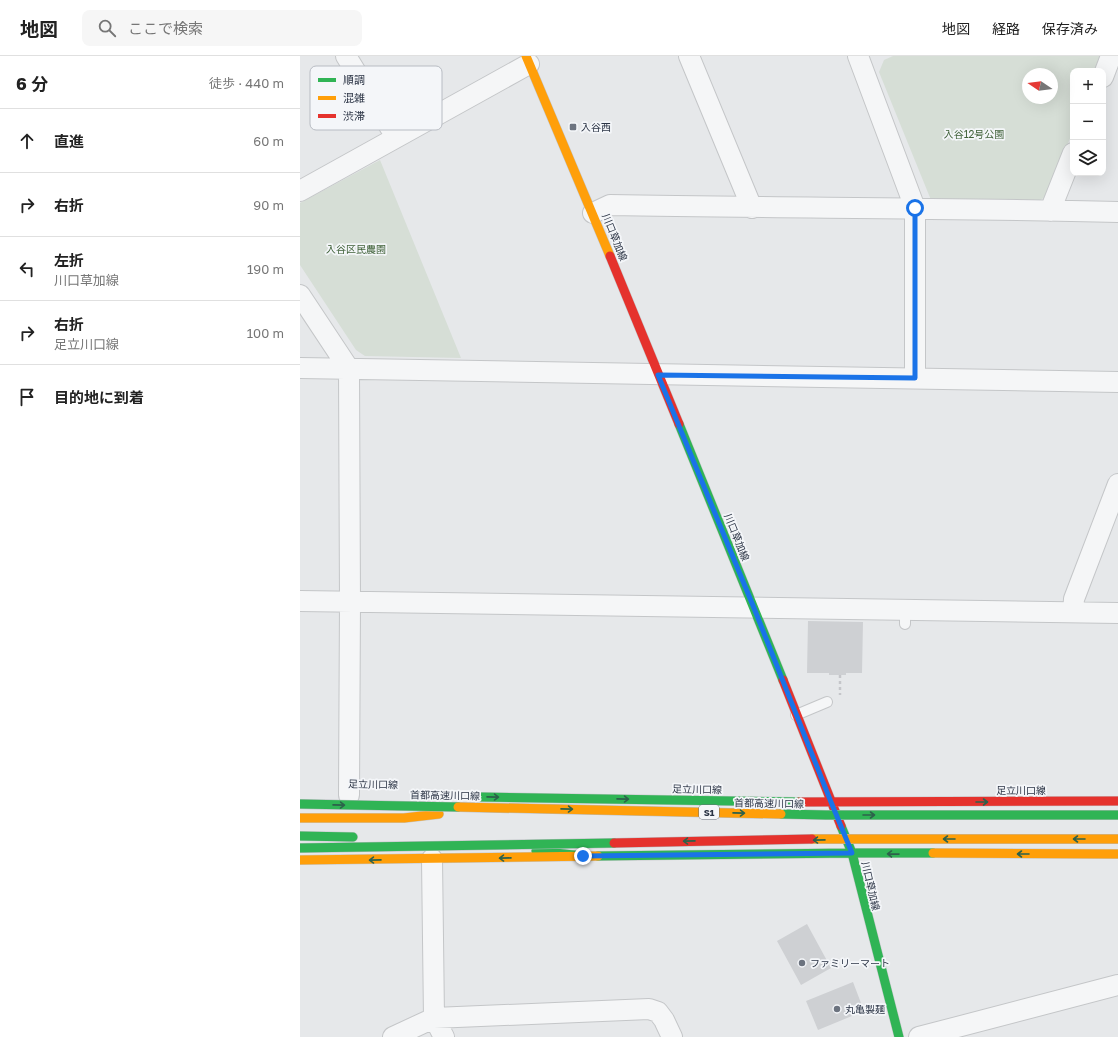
<!DOCTYPE html>
<html lang="ja">
<meta charset="utf-8">
<style>
:root{--surface:#fff;--page:#f6f6f6;--text:#222;--muted:#767676;--line:#e0e0e0}
body{margin:0;font-family:"Golos Text","Noto Sans JP",sans-serif;background:var(--page);color:var(--text)}
.controls{position:absolute;right:12px;top:12px;display:grid;overflow:hidden;border-radius:8px;box-shadow:0 4px 16px #0002}
.controls button{width:36px;height:36px;display:grid;place-items:center;padding:0;border:0;border-bottom:1px solid var(--line);background:var(--surface);color:var(--text);font:20px sans-serif}
.compass{position:absolute;left:722px;top:12px;width:36px;height:36px;border-radius:50%;background:var(--surface);box-shadow:0 4px 16px #0002;rotate:283deg}
.stop{position:absolute;width:12px;height:12px;margin:-9px;border:3px solid #1a73e8;border-radius:50%;background:#fff}
.stop.end{background:#1a73e8;border-color:#fff;box-shadow:0 1px 4px #0008}
.list{margin:0;padding:0;list-style:none}
h2{display:flex;justify-content:space-between;align-items:center;height:52px;margin:0;padding:0 16px;font-size:17px}
h2 small{font-size:13px;font-weight:400;color:var(--muted)}
.list li{display:grid;grid-template-columns:26px 1fr auto;gap:12px;align-items:center;box-sizing:border-box;height:64px;padding:0 16px;border-top:1px solid var(--line)}
.list b{display:block;font-size:15px;white-space:nowrap}
.list p{margin:0;font-size:13px;white-space:nowrap;color:var(--muted)}
.list em{font-size:13px;font-style:normal;color:var(--muted)}
.icon{flex:none;width:22px;height:22px;fill:none;stroke:currentColor;stroke-width:2;stroke-linecap:round;stroke-linejoin:round}
.map{position:relative;flex:none;width:818px;height:981px;overflow:hidden}
header{display:flex;align-items:center;gap:24px;box-sizing:border-box;height:56px;padding:0 20px;background:var(--surface);border-bottom:1px solid var(--line)}
header strong{font-size:19px}
nav{display:flex;gap:22px;margin-inline-start:auto;font-size:14px}
.search{width:280px;height:36px;background:var(--page);display:flex;align-items:center;gap:10px;box-sizing:border-box;padding:0 14px;border-radius:8px;color:var(--muted);font-size:15px}
main{display:flex}
aside{flex:1;background:var(--surface)}
.map>svg:first-child{display:block}
.green{fill:#d6ded6;fill-rule:evenodd}
.building{fill:#ced0d3}
.lines{fill:none;stroke-linecap:round;stroke-linejoin:round}
.lane-casing{stroke:#c4c6c8;stroke-width:12}
.street-casing{stroke:#c4c6c8;stroke-width:22}
.fast-casing{stroke:#c4c6c8;stroke-width:10}
.slow-casing{stroke:#c4c6c8;stroke-width:10}
.jam-casing{stroke:#c4c6c8;stroke-width:10}
.path{stroke:#c5c6ca;stroke-width:2.5;stroke-dasharray:3 3;stroke-linecap:butt}
.lane{stroke:#f5f6f7;stroke-width:10}
.street{stroke:#f5f6f7;stroke-width:20}
.fast{stroke:#30b455;stroke-width:9}
.slow{stroke:#ff9f0a;stroke-width:9}
.jam{stroke:#e5322d;stroke-width:9}
.fast-bridge-casing{stroke:#b8bbbf;stroke-width:10;stroke-linecap:butt}
.slow-bridge-casing{stroke:#b8bbbf;stroke-width:10;stroke-linecap:butt}
.jam-bridge-casing{stroke:#b8bbbf;stroke-width:10;stroke-linecap:butt}
.fast-bridge{stroke:#30b455;stroke-width:9}
.slow-bridge{stroke:#ff9f0a;stroke-width:9}
.jam-bridge{stroke:#e5322d;stroke-width:9}
.oneway{stroke:#2d614b}
.route{stroke:#1a73e8;stroke-width:5}
.poi-dot{fill:#6c737f;stroke:#f4f6f9;stroke-width:1.5}
.labels{text-anchor:middle;dominant-baseline:central;stroke-width:3.5;stroke-linejoin:round;paint-order:stroke}
.shield{fill:#f4f6f9;stroke:#676e7b;stroke-width:1}
.shield-label{font-size:9px;font-weight:bold;fill:#2b3445}
.poi-label{font-size:10px;fill:#2b3445;stroke:#f4f6f9;text-anchor:start}
.park-label{font-size:10px;fill:#3f6138;stroke:#f4f6f9}
.street-label{font-size:10px;fill:#2b3445;stroke:#f4f6f9}
.key{fill:#f4f6f9;stroke:#b8bcc3;stroke-width:1}
.key-label{font-size:11px;fill:#2b3445}
</style>
<header>
<strong>地図</strong>
<div class="search"><svg class="icon" aria-label="search" viewBox="0 0 24 24"><circle cx="10" cy="10" r="6"/><path d="M15 15l6 6"/></svg>ここで検索</div>
<nav><a>地図</a><a>経路</a><a>保存済み</a></nav>
</header>
<main>
<aside>
<h2>6 分<small>徒歩 · 440 m</small></h2>
<ul class="list">
<li><svg class="icon" aria-label="ahead" viewBox="0 0 24 24"><path d="M12 20V5M6 11l6-6 6 6"/></svg><div><b>直進</b></div><em>60 m</em></li>
<li><svg class="icon" aria-label="right" viewBox="0 0 24 24"><path d="M7 20v-9h11M14 6l5 5-5 5"/></svg><div><b>右折</b></div><em>90 m</em></li>
<li><svg class="icon" aria-label="left" viewBox="0 0 24 24"><path d="M17 20v-9H6M10 6l-5 5 5 5"/></svg><div><b>左折</b><p>川口草加線</p></div><em>190 m</em></li>
<li><svg class="icon" aria-label="right" viewBox="0 0 24 24"><path d="M7 20v-9h11M14 6l5 5-5 5"/></svg><div><b>右折</b><p>足立川口線</p></div><em>100 m</em></li>
<li><svg class="icon" aria-label="arrive" viewBox="0 0 24 24"><path d="M6 21V4h12l-3 4 3 4H6"/></svg><div><b>目的地に到着</b></div></li>
</ul>
</aside>
<div class="map">
<svg width="818" height="981" viewBox="0 0 818 981">
<rect width="100%" height="100%" fill="#e6e8ea"/>
<!-- green -->
<path class="green" d="M593,0H802L796,15H773V75L747,140L737,146L631,144L579,16L584,4ZM728,18H752V42H728Z
M80,104L161,302L65,300L56,294L0,209V147Z"/>
<!-- building -->
<path class="building" d="M508,565L563,566L562,617H546V619H529V617H507Z
M507,868L531,912L501,929L477,885Z
M553,926L564,955L518,974L506,945Z"/>
<g class="lines">
<defs>
<path id="lane" d="M605,568V554
M496,659L527,646"/>
<path id="street" d="M46,0L96,81
M389,0L452,152
M558,0L615,152V322
M803,21L811,0
M0,135L229,8
M750,155L773,97
M293,157L310,149C479,152 649,152 818,156
M0,239L49,313L50,546L49,739
M0,312L818,326
M0,545L818,557
M773,556L774,543L818,428
M132,803L134,962L144,981
M93,981L134,962L349,953L358,956L364,964L372,981
M619,981L818,929"/>
<path id="fast" d="M379,368L483,624
M181,741L499,746
M541,770L552,797L599,981
M0,780L53,781
M236,795L283,800
M298,800L552,797H633"/>
<path id="slow" d="M226,0L310,200
M0,762H104L139,758
M633,797L818,798
M0,804L298,800"/>
<path id="jam" d="M310,200L379,368
M483,624L541,770
M499,746L818,745"/>
</defs>
<!-- lane casing -->
<use href="#lane" class="lane-casing"/>
<!-- street casing -->
<use href="#street" class="street-casing"/>
<!-- fast casing -->
<use href="#fast" class="fast-casing"/>
<!-- slow casing -->
<use href="#slow" class="slow-casing"/>
<!-- jam casing -->
<use href="#jam" class="jam-casing"/>
<!-- path -->
<path class="path" d="M540,619V639"/>
<!-- lane -->
<use href="#lane" class="lane"/>
<!-- street -->
<use href="#street" class="street"/>
<!-- fast -->
<use href="#fast" class="fast"/>
<!-- slow -->
<use href="#slow" class="slow"/>
<!-- jam -->
<use href="#jam" class="jam"/>
<defs>
<path id="fast-bridge" d="M0,748L158,751
M481,758L526,759H818
M0,792L314,787"/>
<path id="slow-bridge" d="M158,751L481,758
M512,783H818"/>
<path id="jam-bridge" d="M314,787L512,783"/>
</defs>
<!-- fast-bridge casing -->
<use href="#fast-bridge" class="fast-bridge-casing"/>
<!-- slow-bridge casing -->
<use href="#slow-bridge" class="slow-bridge-casing"/>
<!-- jam-bridge casing -->
<use href="#jam-bridge" class="jam-bridge-casing"/>
<!-- fast-bridge -->
<use href="#fast-bridge" class="fast-bridge"/>
<!-- slow-bridge -->
<use href="#slow-bridge" class="slow-bridge"/>
<!-- jam-bridge -->
<use href="#jam-bridge" class="jam-bridge"/>
</g>
<!-- one-way arrows -->
<defs><path id="oneway-shaft" d="M-6 0H5M1.5-3L5.5 0L1.5 3" fill="none" stroke-width="1.6" stroke-linecap="round" stroke-linejoin="round"/></defs>
<g class="oneway">
<use href="#oneway-shaft" transform="translate(193 741) rotate(1)"/>
<use href="#oneway-shaft" transform="translate(323 743) rotate(1)"/>
<use href="#oneway-shaft" transform="translate(682 746)"/>
<use href="#oneway-shaft" transform="translate(39 749) rotate(1)"/>
<use href="#oneway-shaft" transform="translate(267 753) rotate(1)"/>
<use href="#oneway-shaft" transform="translate(439 757) rotate(1)"/>
<use href="#oneway-shaft" transform="translate(569 759)"/>
<use href="#oneway-shaft" transform="translate(649 783) rotate(180)"/>
<use href="#oneway-shaft" transform="translate(779 783) rotate(180)"/>
<use href="#oneway-shaft" transform="translate(519 784) rotate(179)"/>
<use href="#oneway-shaft" transform="translate(389 785) rotate(179)"/>
<use href="#oneway-shaft" transform="translate(593 798) rotate(-179)"/>
<use href="#oneway-shaft" transform="translate(723 798) rotate(180)"/>
<use href="#oneway-shaft" transform="translate(205 802) rotate(179)"/>
<use href="#oneway-shaft" transform="translate(75 804) rotate(179)"/>
</g>
<g class="lines">
<!-- route -->
<path class="route" d="M283,800L552,797L531,746L454,552L358,319L615,322V152"/>
</g>
<!-- markers -->
<g class="poi-dot">
<rect x="269" y="67" width="8" height="8" rx="2"/>
<circle cx="502" cy="907" r="4"/>
<circle cx="537" cy="953" r="4"/>
</g>
<g class="labels">
<!-- shield labels -->
<rect class="shield" x="399" y="749" width="20" height="14" rx="3"/>
<g class="shield-label">
<text x="409" y="756">S1</text>
</g>
<!-- poi labels -->
<g class="poi-label">
<text x="281" y="71">入谷西</text>
<text x="510" y="907">ファミリーマート</text>
<text x="545" y="953">丸亀製麺</text>
</g>
<!-- park labels -->
<g class="park-label">
<text x="674" y="78">入谷12号公園</text>
<text x="56" y="193">入谷区民農園</text>
</g>
<!-- street labels -->
<g class="street-label">
<text transform="translate(315 181) rotate(68)">川口草加線</text>
<text transform="translate(437 481) rotate(68)">川口草加線</text>
<text transform="translate(73 728) rotate(1)">足立川口線</text>
<text transform="translate(397 733) rotate(1)">足立川口線</text>
<text x="721" y="734">足立川口線</text>
<text transform="translate(145 739) rotate(1)">首都高速川口線</text>
<text transform="translate(469 747) rotate(1)">首都高速川口線</text>
<text transform="translate(571 830) rotate(77)">川口草加線</text>
</g>
</g>
<!-- legend -->
<rect x="10" y="10" width="132" height="64" rx="6" class="key"/>
<rect x="18" y="22" width="18" height="4" fill="#30b455"/>
<rect x="18" y="40" width="18" height="4" fill="#ff9f0a"/>
<rect x="18" y="58" width="18" height="4" fill="#e5322d"/>
<g class="key-label">
<text x="43" y="28">順調</text>
<text x="43" y="46">混雑</text>
<text x="43" y="64">渋滞</text>
</g>
</svg>
<div class="controls">
<button>+</button>
<button>−</button>
<button><svg class="icon" aria-label="layers" viewBox="0 0 24 24"><path d="M12 4l9 5-9 5-9-5zM3 14l9 5 9-5"/></svg></button>
</div>
<svg class="compass" viewBox="-18 -18 36 36"><path d="M0-13l5 13h-10z" fill="#e53935"/><path d="M0 13l5-13h-10z" fill="#767676"/></svg>
<div class="stop" style="left:615px;top:152px"></div>
<div class="stop end" style="left:283px;top:800px"></div>
</div>
</main>
